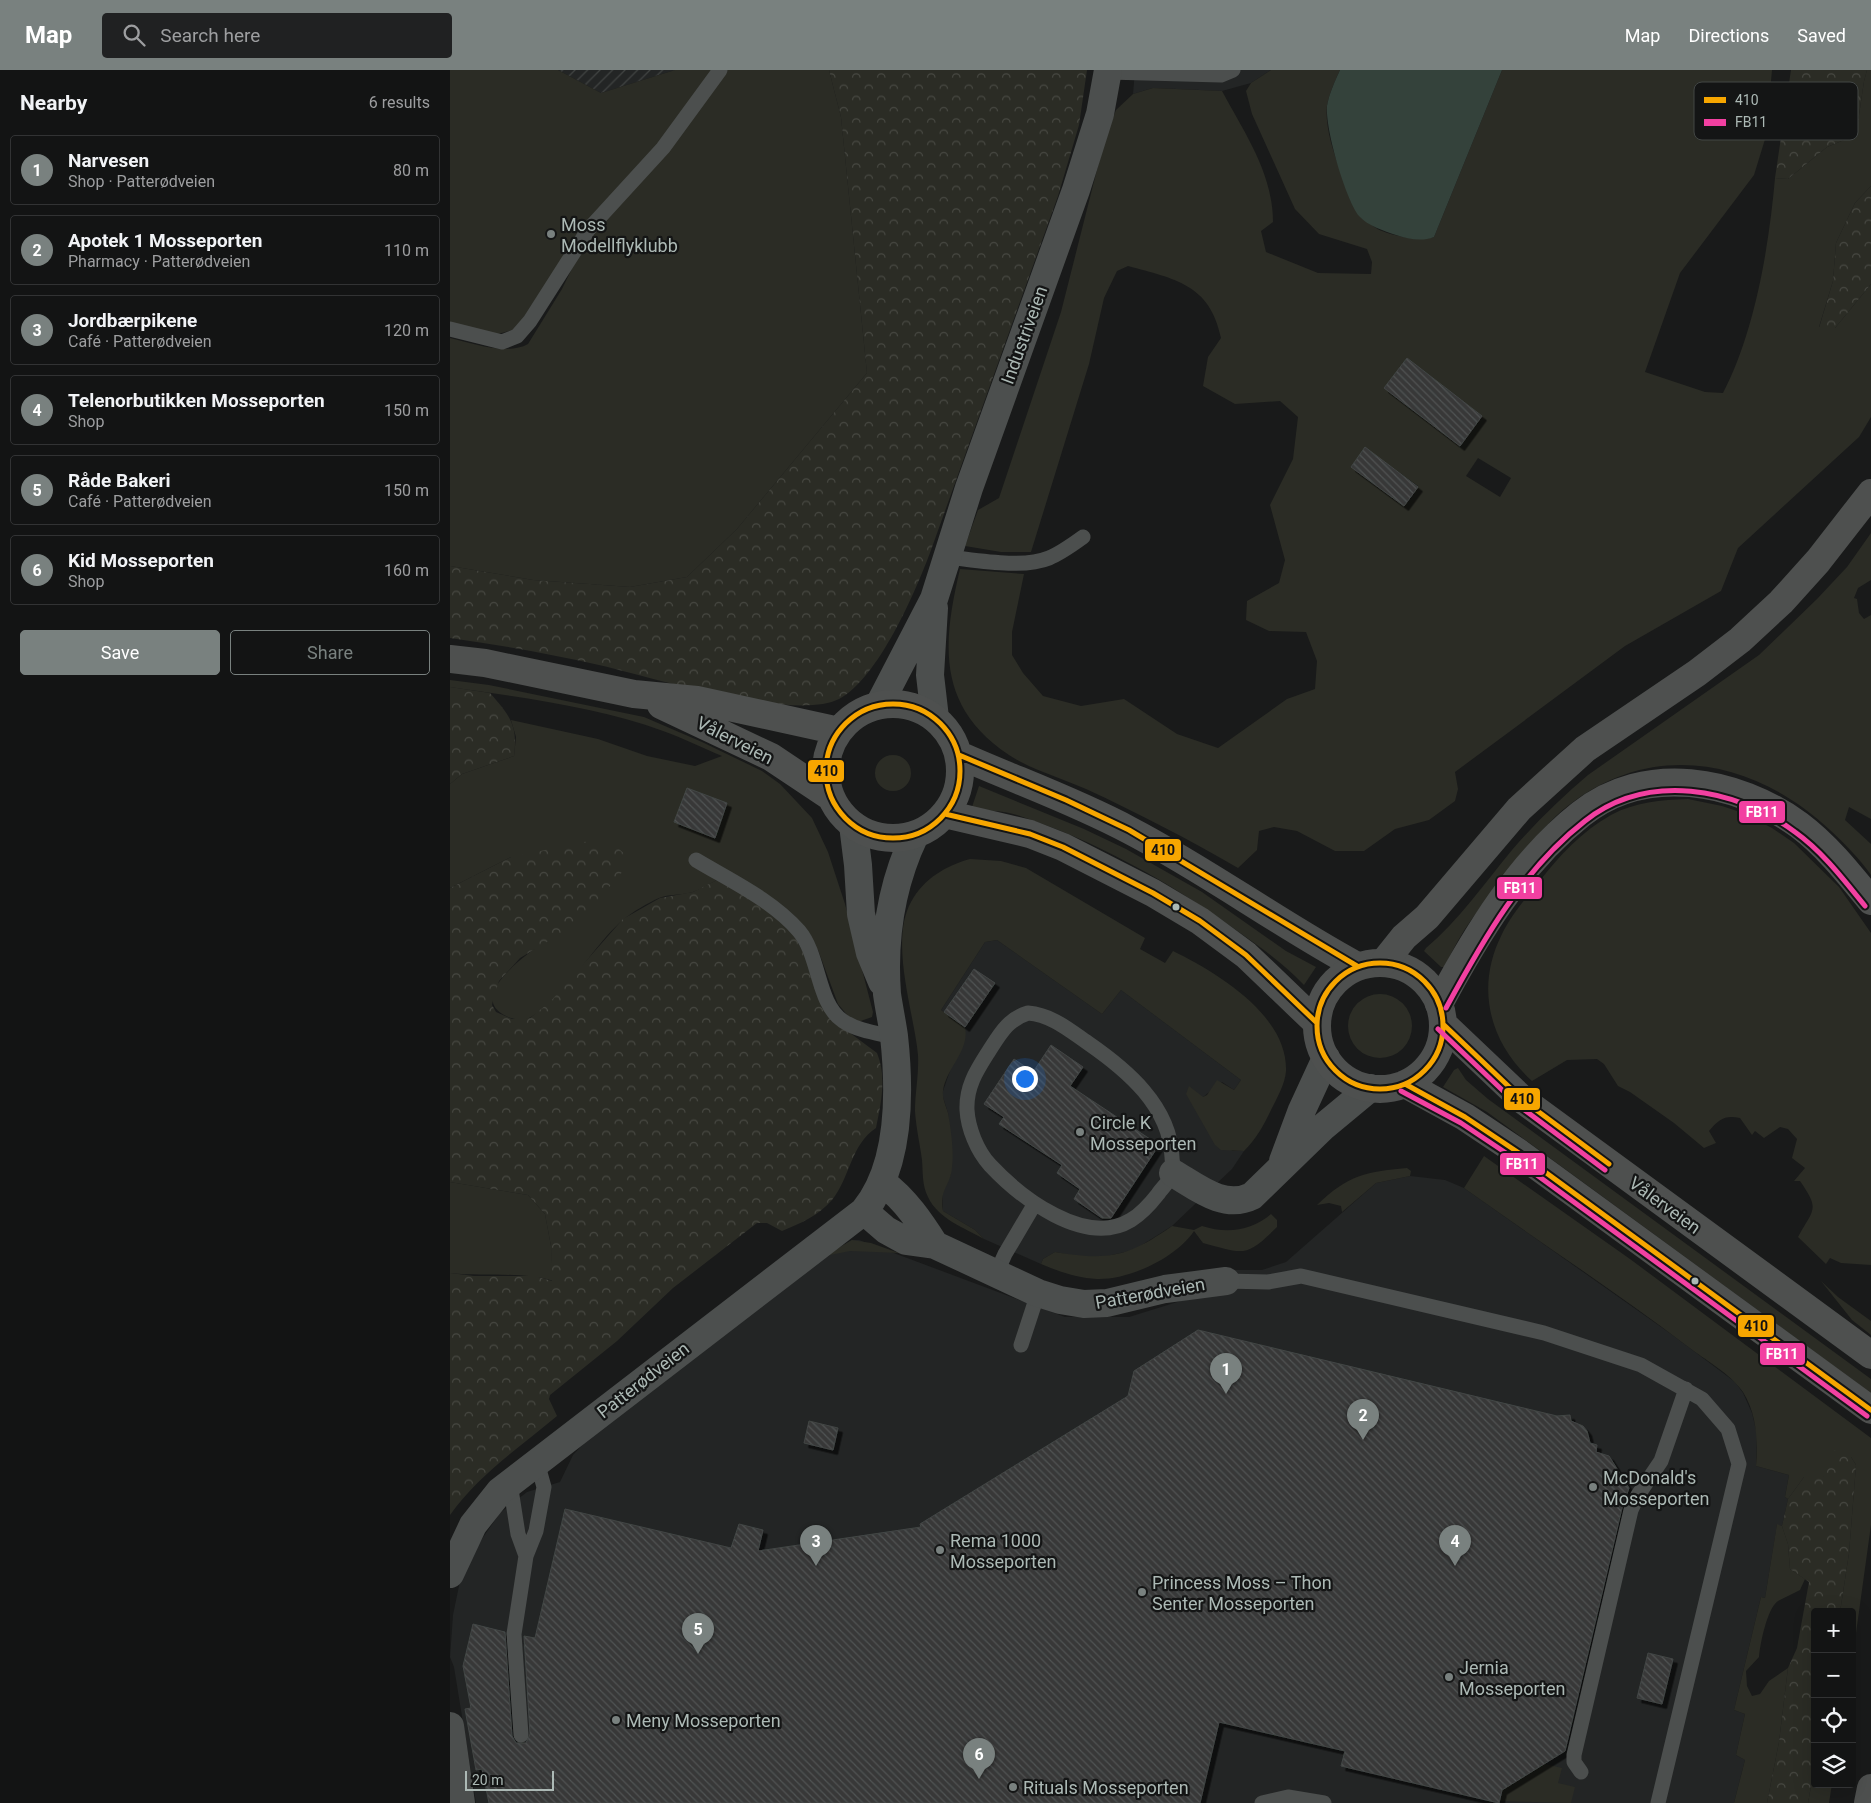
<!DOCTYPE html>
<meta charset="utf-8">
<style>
:root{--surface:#131414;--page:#202122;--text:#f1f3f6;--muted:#9d9ea0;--line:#323334;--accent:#79817f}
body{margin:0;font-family:Roboto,sans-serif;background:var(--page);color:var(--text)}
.controls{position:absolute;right:15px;bottom:15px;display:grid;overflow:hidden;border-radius:5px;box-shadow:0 5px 20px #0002}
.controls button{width:45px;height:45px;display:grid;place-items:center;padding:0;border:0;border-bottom:1px solid var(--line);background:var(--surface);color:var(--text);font:25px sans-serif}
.scale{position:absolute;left:15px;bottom:12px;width:89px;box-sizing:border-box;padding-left:5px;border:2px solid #acb9b5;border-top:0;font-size:14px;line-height:18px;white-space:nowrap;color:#acb9b5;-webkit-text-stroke:4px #141515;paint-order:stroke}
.you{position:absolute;left:574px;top:1008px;width:18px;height:18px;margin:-12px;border:4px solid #fff;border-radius:50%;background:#1a73e8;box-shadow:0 0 0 8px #1a73e833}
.badge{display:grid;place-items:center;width:32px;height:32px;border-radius:50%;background:var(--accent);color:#fff;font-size:16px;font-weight:700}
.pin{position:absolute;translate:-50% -41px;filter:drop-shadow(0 1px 2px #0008)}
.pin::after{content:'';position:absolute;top:26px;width:18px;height:15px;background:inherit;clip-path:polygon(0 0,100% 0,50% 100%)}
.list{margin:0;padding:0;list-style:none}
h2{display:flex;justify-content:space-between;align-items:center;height:65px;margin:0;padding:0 20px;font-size:21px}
h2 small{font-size:16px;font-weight:400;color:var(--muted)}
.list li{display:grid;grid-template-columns:32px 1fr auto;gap:15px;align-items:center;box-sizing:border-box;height:70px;margin:0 10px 10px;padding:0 10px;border:1px solid var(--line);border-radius:5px}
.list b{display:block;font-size:19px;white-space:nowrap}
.list p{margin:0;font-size:16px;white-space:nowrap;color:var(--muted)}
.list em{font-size:16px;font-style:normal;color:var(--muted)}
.actions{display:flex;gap:10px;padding:15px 20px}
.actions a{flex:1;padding:11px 0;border:1px solid var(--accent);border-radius:5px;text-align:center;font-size:18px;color:var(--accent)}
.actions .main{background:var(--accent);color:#fff}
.icon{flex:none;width:28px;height:28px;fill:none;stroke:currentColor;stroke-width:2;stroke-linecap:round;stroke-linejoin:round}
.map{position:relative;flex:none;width:1421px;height:1733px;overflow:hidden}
header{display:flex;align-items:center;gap:30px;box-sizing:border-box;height:70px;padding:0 25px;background:var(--accent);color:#fff}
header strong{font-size:24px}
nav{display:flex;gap:28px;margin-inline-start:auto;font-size:18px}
.search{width:350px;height:45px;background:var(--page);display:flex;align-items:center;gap:12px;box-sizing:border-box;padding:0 18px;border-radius:5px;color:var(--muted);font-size:19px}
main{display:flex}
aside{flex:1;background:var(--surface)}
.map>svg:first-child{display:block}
.built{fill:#232525}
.industrial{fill:url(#industrial-furrows)}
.grass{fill:#2b2c25;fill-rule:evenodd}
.forest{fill:url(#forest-crowns)}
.water{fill:#34423b}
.building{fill:url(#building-back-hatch);stroke:#424645;filter:url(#shadow)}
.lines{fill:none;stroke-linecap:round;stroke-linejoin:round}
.service{stroke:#4c4f4e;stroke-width:15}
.minor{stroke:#4c4f4e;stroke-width:28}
.primary{stroke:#4e504f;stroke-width:28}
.trunk{stroke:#4e504f;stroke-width:28}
.motorway{stroke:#4e504f;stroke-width:28}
.bus-1-casing{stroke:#141515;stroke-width:9}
.bus-2-casing{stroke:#141515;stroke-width:9}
.bus-1{stroke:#f7a600;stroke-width:5}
.bus-2{stroke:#f240a1;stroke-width:5}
.poi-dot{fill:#79817f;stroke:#141515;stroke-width:2}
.bus-dot{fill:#acb9b5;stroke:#141515;stroke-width:2}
.labels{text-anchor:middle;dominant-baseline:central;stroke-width:4.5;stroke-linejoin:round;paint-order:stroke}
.poi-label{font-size:18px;fill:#acb9b5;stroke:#141515;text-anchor:start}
.street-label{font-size:18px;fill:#acb9b5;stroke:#141515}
.key{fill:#141515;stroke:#424645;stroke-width:1}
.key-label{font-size:14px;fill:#acb9b5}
.line-badge{stroke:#141515;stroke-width:2}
.badge-label{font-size:14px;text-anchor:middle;font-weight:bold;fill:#fff}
.pale-badge-label{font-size:14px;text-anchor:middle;font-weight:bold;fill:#111}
</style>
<header>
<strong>Map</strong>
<div class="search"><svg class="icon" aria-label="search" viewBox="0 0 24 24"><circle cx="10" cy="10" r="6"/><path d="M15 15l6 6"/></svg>Search here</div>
<nav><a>Map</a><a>Directions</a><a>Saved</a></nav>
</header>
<main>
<aside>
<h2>Nearby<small>6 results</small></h2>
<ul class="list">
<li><span class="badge">1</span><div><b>Narvesen</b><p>Shop · Patterødveien</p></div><em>80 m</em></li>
<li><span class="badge">2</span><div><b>Apotek 1 Mosseporten</b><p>Pharmacy · Patterødveien</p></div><em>110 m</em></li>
<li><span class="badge">3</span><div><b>Jordbærpikene</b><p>Café · Patterødveien</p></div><em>120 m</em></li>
<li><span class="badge">4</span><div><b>Telenorbutikken Mosseporten</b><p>Shop</p></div><em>150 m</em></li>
<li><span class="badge">5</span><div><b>Råde Bakeri</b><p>Café · Patterødveien</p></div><em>150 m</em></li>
<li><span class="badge">6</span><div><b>Kid Mosseporten</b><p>Shop</p></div><em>160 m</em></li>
</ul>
<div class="actions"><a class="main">Save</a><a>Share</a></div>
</aside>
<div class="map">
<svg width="1421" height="1733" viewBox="0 0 1421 1733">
<defs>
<pattern id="industrial-furrows" width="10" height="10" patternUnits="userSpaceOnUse" patternTransform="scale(1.25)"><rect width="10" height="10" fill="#232525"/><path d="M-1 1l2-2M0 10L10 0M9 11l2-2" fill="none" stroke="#404342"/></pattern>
<pattern id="forest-crowns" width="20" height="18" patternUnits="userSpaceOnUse" patternTransform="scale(1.25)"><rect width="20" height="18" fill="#2b2c25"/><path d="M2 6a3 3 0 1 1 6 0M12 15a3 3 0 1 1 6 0" fill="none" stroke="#474842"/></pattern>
<pattern id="building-back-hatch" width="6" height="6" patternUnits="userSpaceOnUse" patternTransform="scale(1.25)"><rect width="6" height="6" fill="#373838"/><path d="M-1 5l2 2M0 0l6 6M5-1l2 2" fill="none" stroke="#515353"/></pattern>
<filter id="shadow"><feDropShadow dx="4.5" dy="4.5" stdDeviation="0" flood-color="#0009"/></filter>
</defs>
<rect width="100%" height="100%" fill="#191a1a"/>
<!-- built -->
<path class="built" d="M685,0H821L801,13L772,21L703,18L683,24Z
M547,870L652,944L671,920L791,1010L784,1020L772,1012L753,1027L782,1081H794L782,1099L722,1156L684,1180L653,1187L636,1188L605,1182L593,1189L591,1194L534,1169L525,1160L493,1141L492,1123L501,1104L498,1043L492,1024L515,957L491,940L535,872Z
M960,1106L995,1110L1014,1118L1221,1264L1285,1312L1293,1323L1302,1343L1307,1364L1306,1396L1339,1405L1335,1427L1338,1429L1332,1456L1327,1455L1315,1528L1311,1527L1284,1640L1295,1644L1286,1685L1295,1690L1284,1733H26L4,1597L0,1587L3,1545L10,1511L17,1494L34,1466L50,1443L77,1422L110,1412L123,1385L135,1372L375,1186L402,1170H409L615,1247H679L737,1229L775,1200H812L836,1192L926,1113Z"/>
<!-- industrial -->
<path class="industrial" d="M108,0H225L151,23Z"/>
<!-- grass -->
<path class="grass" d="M0,0H108L151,23L225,0H379L391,47L417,303L287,459L237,507L180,517L83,510L0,496V268C22,273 57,286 78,274L112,219L129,184L63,260L48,264L0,254Z
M821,0H890C885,11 879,24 877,36C873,68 900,132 922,155C932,165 971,172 984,167L1052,0H1322L1316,66L1304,105L1230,203L1195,302L1255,322L1273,323C1305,262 1319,176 1325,108L1338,109L1377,77L1406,65L1414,11L1417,0H1421V116L1405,133L1386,173L1383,211L1369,257L1385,258L1421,214V347L1409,367L1288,478L1271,521L1175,576L1005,702L1008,719L1005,731L979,750L945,759L914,781H885L847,761L824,757L809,761L807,780L788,798C738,769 688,743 636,719C611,708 582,700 559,685C487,637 492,575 510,499L574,504L562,562V585L573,603L593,626L631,636L674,629L727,664L768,678L837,629L865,619L867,591L856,562L819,561L796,550L797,531L829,513L835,490L820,435L843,389L848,347L830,331L785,334L753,316L758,287L771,268C760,214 725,209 678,196L667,201L654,228L639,294L581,482H551L515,476L528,440L549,428L611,242L654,72L666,40L683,24L703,18L772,21C794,62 823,103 823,152L811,161L816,182L868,203L921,204L922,192L917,179L869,164L845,139L802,44L796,21L801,13ZM957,288L1032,346L1012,373L995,361L993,363L934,318ZM915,378L968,416L954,436L901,397ZM1028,388L1061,408L1050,427L1016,406Z
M1421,463V510L1408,518L1404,528L1407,529L1409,543L1414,549L1421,545V749L1399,737L1395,750L1421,774V805C1409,788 1395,774 1380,760C1305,690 1205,669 1119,735C1095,753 1077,780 1058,803C1033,833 1010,861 995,897H991L974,881L976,878C1009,850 1034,814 1062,780C1085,753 1111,728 1138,705L1309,585L1367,529L1397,497Z
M0,610L39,615L194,647L252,672L312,701L330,714L362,748L378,782L395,834L423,942L422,947L408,952L398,946L388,934L368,880L267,810C259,814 251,819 243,822C232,825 219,824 209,828C198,833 182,842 173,850C140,878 119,925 81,947C74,951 62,950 56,946C15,927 79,882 97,870L61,787L0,818V714L12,704L64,686L66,667L61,650L148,669L197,686L245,696L272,686C253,678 233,668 213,661C149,637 67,627 0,617Z
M425 703a18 18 0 1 1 36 0a18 18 0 1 1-36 0Z
M529,716L634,759L676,779L752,822L836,881L866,897L854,915C833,893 810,877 786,860C719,812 645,770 567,745C552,740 536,742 522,737Z
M1238,729L1272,736L1293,743L1322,758L1344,773L1389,817L1421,863V1195L1391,1193L1380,1188L1376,1194L1348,1167C1364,1138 1370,1140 1350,1111H1344L1355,1098L1342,1088L1347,1069L1338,1059L1330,1057L1314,1068L1305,1061L1302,1065L1290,1048C1275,1045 1269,1049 1259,1061L1266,1073L1254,1078L1224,1053L1180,1022L1168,1016L1154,994L1147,989L1117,990L1082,1011C1039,972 1025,917 1052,864C1061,845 1076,828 1089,812C1109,786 1132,761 1161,745C1185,732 1211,730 1238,729Z
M520,789L551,791L576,798L695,868L690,879L715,893L723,881C766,902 838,945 836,1001C835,1014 827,1028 821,1040C814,1055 806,1069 794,1081L771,1080L765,1075L736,1024L739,1016L753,1027L757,1025L767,1010L784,1020L791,1010L671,920L652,944L547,870L535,872L491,940L515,957C520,981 496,998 493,1021C492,1028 496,1036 498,1043C501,1060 504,1081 502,1097C501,1116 489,1118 493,1141L525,1160L534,1169C515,1158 488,1149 478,1127C472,1115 473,1103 472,1090C470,1074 466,1058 465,1041C465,1023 469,1004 468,985C464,942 439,872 461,832C474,808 496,796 520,789Z
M898 956a32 32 0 1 1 64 0a32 32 0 1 1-64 0Z
M1008,998L1016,1010L1038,1029L1421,1309V1323L1037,1042L993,1017L1004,1000Z
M1034,1086L1180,1189L1421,1368V1455L1402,1592V1542H1390L1399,1483L1406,1395L1401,1387L1373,1407H1354L1338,1429L1335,1427L1339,1405L1306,1396C1308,1372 1307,1344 1293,1322C1280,1303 1255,1290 1237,1276C1165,1221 1088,1171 1014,1118Z
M957,1098L961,1101L960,1106L926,1113L892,1142L891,1136L879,1133L867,1135C898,1105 915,1102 957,1098Z
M0,1112L78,1125L95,1144L101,1176L103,1211C70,1201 34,1207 0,1203Z
M821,1144L827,1150V1157C796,1188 794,1184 753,1173L744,1161C727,1187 680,1210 647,1209C627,1208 610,1202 591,1194L593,1189L605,1182C658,1191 678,1187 722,1156L744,1160L752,1156C777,1164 801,1161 821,1144Z
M402,1170L421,1173L449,1183L400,1181L375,1186Z
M1371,1211L1388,1227L1421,1251V1265L1402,1250Z
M1327,1454L1332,1456L1338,1474L1340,1499L1355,1509L1350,1520C1343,1524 1335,1527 1328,1531C1317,1538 1310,1575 1309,1587L1296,1601L1297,1616L1302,1626L1310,1624L1319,1611L1338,1598L1329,1672L1317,1733H1284L1295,1690L1286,1685L1295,1644L1284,1640L1311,1527L1315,1528Z
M1365,1693V1714H1382L1379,1733H1358Z
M1095,1694L1112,1698L1108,1713L1125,1717L1121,1733L1050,1731L1052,1720Z"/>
<!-- forest -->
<path class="forest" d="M379,0H637L629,55L608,126L481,480C466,521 428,609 389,629C343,652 201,607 149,595C100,584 50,575 0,568V496L83,510L180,517L237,507L287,459L417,303L391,47Z
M1341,0H1417L1414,11L1406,65L1377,77L1338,109L1325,108Z
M1421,116V214L1385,258H1369L1383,211L1386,173L1405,133Z
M0,617L40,623C60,646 68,655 64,686L12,704L0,714Z
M139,771L169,779L178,787L174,800L127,854L70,888L49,911L43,930L42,935L46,942L62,949L80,948L100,932L173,849L210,828L243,822L267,810L297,827L342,861L392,957L427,983C437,1007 431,1033 426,1058C401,1074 400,1108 382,1130C368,1146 351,1153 332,1161L317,1153H307L223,1218L167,1271L100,1325L99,1329L107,1346C69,1378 29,1404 0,1445V1203L24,1206H85L102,1211L101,1176L95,1144L78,1125L0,1112V818L61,787Z
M1381,1379L1401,1387L1406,1395L1399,1483L1390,1542H1365V1693L1358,1733H1317L1329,1672L1338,1598L1347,1578L1359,1512L1340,1499L1338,1474L1332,1456L1338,1429L1354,1407H1373Z"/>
<!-- water -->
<path class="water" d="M890,0H1052L984,167C972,172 958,169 946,165C934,161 918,156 909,146C895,128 875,58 877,36C879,24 885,11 890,0Z"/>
<!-- building -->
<path class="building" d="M957,288L1032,346L1010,376L934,318Z
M915,377L968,417L954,436L901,397Z
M237,718L277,733L265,768L224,752Z
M524,899L545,913L515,957L494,942Z
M601,975L633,997L620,1016L709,1075L661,1148H652L624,1129L630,1119L607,1103L612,1095L549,1054L554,1047L534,1034L564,989L583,1002Z
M748,1260L1107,1346L1120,1345L1121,1351L1133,1356L1137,1361L1140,1373L1147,1375L1146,1382L1159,1386L1179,1418L1172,1438L1115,1681L1052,1720L1049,1733L891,1696L895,1681L769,1652L750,1733H39L32,1699L26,1700L15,1639L21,1638L13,1596L23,1554L55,1562L62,1666L66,1673H76L80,1664L74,1566L85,1568L115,1439L281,1478L289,1454L313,1460L308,1481L471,1457L470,1454L678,1326L684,1301Z
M359,1351L388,1358L383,1380L354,1373Z
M1198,1583L1223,1589L1212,1634L1187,1628Z"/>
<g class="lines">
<!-- service -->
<path class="service" d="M658,2L771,5L783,0
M0,259L52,272L67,266L80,251L138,160L213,78L270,0
M497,487C526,490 572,499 599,488C611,483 622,475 633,467
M246,790C281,811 322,830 349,861C370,886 367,934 393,951C408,961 427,963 444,967
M578,943C602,945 619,960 638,973C677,1000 720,1036 722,1087C722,1092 724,1098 723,1102C722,1109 712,1118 708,1124C701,1133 691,1144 681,1150C635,1178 570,1127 540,1095C527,1081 518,1058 517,1040C516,1016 527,1000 539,981C550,964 558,949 578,943Z
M546,1204L555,1184L584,1135
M776,1211L818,1212L851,1206L1094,1263L1191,1295L1252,1329L1278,1359L1289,1394L1208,1733
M571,1275L588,1223
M60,1413L68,1464L76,1486
M71,1665L64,1564L76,1486L86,1461L94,1417L87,1392
M1131,1702L1124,1692V1685L1181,1440L1188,1425L1211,1391L1236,1319
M812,1733L838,1727L874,1733"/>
<!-- minor -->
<path class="minor" d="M484,538L480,605L485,648
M429,635L484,529L519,418L626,120L650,44L658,0
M403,755L408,795L411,844L420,883L432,912
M833,1091L852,1040L876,988
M723,1103C747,1117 774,1140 802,1126L873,1057L920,1018
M433,1113C455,1129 471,1153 485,1175
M414,1141L436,1160L456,1171L485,1175L588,1223L610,1230L634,1234L657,1233L715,1219L776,1211
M0,1504L23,1455L50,1421L414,1141C451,1096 450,1021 444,966C442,952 439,938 437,924C433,869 441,815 465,765
M0,1656L11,1733"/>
<!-- primary -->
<path class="primary" d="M0,589L35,593L184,624L247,630L389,661
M376 701a67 67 0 1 1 134 0a67 67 0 1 1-134 0Z
M211,635L321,687L381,727
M509,685C565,710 625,731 679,760C758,801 829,854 907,896
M495,744L580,764L613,777L703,823L750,851L796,885L867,953"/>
<!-- trunk -->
<path class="trunk" d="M867 956a63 63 0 1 1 126 0a63 63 0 1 1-126 0Z
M993,954L1074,1031L1421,1285
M955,1014L1015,1047L1069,1083L1421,1340"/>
<!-- motorway -->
<path class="motorway" d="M934,892L954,867L977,847L1069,739L1135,679L1247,603L1290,570L1331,532L1368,491L1421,423
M989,934C1026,865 1069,793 1131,744C1195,693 1286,709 1349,755C1377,776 1399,804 1421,831
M1418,1733L1421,1718"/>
<defs>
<path id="bus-1" d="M376 701a67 67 0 1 1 134 0a67 67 0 1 1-134 0Z
M509,685L616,730L679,760L907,896
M495,744L580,764L613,777L703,823L750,851L796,885L867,953
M867 956a63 63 0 1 1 126 0a63 63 0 1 1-126 0Z
M993,954L1074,1031L1159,1094
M955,1014L1015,1047L1069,1083L1421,1340"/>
<path id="bus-2" d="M996,938C1033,870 1073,799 1135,751C1197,702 1285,717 1345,762C1373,782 1394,810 1415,836
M988,959L1069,1036L1155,1100
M951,1021L1011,1053L1065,1089L1417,1346"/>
</defs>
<!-- bus-1 casing -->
<use href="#bus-1" class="bus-1-casing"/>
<!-- bus-2 casing -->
<use href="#bus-2" class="bus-2-casing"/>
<!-- bus-1 -->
<use href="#bus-1" class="bus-1"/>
<!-- bus-2 -->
<use href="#bus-2" class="bus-2"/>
</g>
<!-- markers -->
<g class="poi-dot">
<circle cx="101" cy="164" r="5"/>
<circle cx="630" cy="1062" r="5"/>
<circle cx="1143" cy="1417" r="5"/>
<circle cx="490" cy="1480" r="5"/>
<circle cx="692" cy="1522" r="5"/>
<circle cx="999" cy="1607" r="5"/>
<circle cx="166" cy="1650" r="5"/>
<circle cx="563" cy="1717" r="5"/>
</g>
<g class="bus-dot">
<circle cx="726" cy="837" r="4.5"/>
<circle cx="1245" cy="1211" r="4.5"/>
</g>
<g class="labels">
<!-- poi labels -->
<g class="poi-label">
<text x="111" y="154">Moss<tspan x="111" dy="21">Modellflyklubb</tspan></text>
<text x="640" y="1052">Circle K<tspan x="640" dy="21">Mosseporten</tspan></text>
<text x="1153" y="1407">McDonald's<tspan x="1153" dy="21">Mosseporten</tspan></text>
<text x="500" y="1470">Rema 1000<tspan x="500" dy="21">Mosseporten</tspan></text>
<text x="702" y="1512">Princess Moss – Thon<tspan x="702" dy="21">Senter Mosseporten</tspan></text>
<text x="1009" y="1597">Jernia<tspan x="1009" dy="21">Mosseporten</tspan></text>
<text x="176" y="1650">Meny Mosseporten</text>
<text x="573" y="1717">Rituals Mosseporten</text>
</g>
<!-- street labels -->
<g class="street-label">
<text transform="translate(574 265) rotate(-70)">Industriveien</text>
<text transform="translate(285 670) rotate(27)">Vålerveien</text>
<text transform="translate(1215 1135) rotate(36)">Vålerveien</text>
<text transform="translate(700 1223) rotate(-10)">Patterødveien</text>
<text transform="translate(193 1310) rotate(-38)">Patterødveien</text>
</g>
</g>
<!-- legend -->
<rect x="1244" y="12" width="164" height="58" rx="8" class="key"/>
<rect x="1254" y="27" width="22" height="6" fill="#f7a600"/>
<rect x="1254" y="49" width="22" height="7" fill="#f240a1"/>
<g class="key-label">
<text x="1285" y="35">410</text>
<text x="1285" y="57">FB11</text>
</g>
<g class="line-badge">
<rect x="357" y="689" width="38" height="24" rx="5" fill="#f7a600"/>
<rect x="1288" y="730" width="48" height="24" rx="5" fill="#f240a1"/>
<rect x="694" y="768" width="38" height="24" rx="5" fill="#f7a600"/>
<rect x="1046" y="806" width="47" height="24" rx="5" fill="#f240a1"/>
<rect x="1053" y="1017" width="38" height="24" rx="5" fill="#f7a600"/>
<rect x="1049" y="1082" width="47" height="24" rx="5" fill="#f240a1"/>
<rect x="1287" y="1244" width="38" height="24" rx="5" fill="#f7a600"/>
<rect x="1309" y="1272" width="47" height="24" rx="5" fill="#f240a1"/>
</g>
<g class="badge-label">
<text x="1312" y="747">FB11</text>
<text x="1070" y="823">FB11</text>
<text x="1072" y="1099">FB11</text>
<text x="1332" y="1289">FB11</text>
</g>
<g class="pale-badge-label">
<text x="376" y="706">410</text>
<text x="713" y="785">410</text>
<text x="1072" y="1034">410</text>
<text x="1306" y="1261">410</text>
</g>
</svg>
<div class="controls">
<button>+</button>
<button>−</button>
<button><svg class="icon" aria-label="locate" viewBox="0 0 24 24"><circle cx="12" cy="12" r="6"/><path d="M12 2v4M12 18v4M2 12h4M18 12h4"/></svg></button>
<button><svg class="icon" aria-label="layers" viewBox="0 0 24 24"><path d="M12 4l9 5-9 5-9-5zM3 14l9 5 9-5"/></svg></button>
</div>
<div class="scale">20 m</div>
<div class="you"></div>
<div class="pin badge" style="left:776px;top:1324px">1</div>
<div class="pin badge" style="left:913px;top:1370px">2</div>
<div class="pin badge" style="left:366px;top:1496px">3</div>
<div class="pin badge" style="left:1005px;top:1496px">4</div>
<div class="pin badge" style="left:248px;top:1584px">5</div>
<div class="pin badge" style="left:529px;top:1709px">6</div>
</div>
</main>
